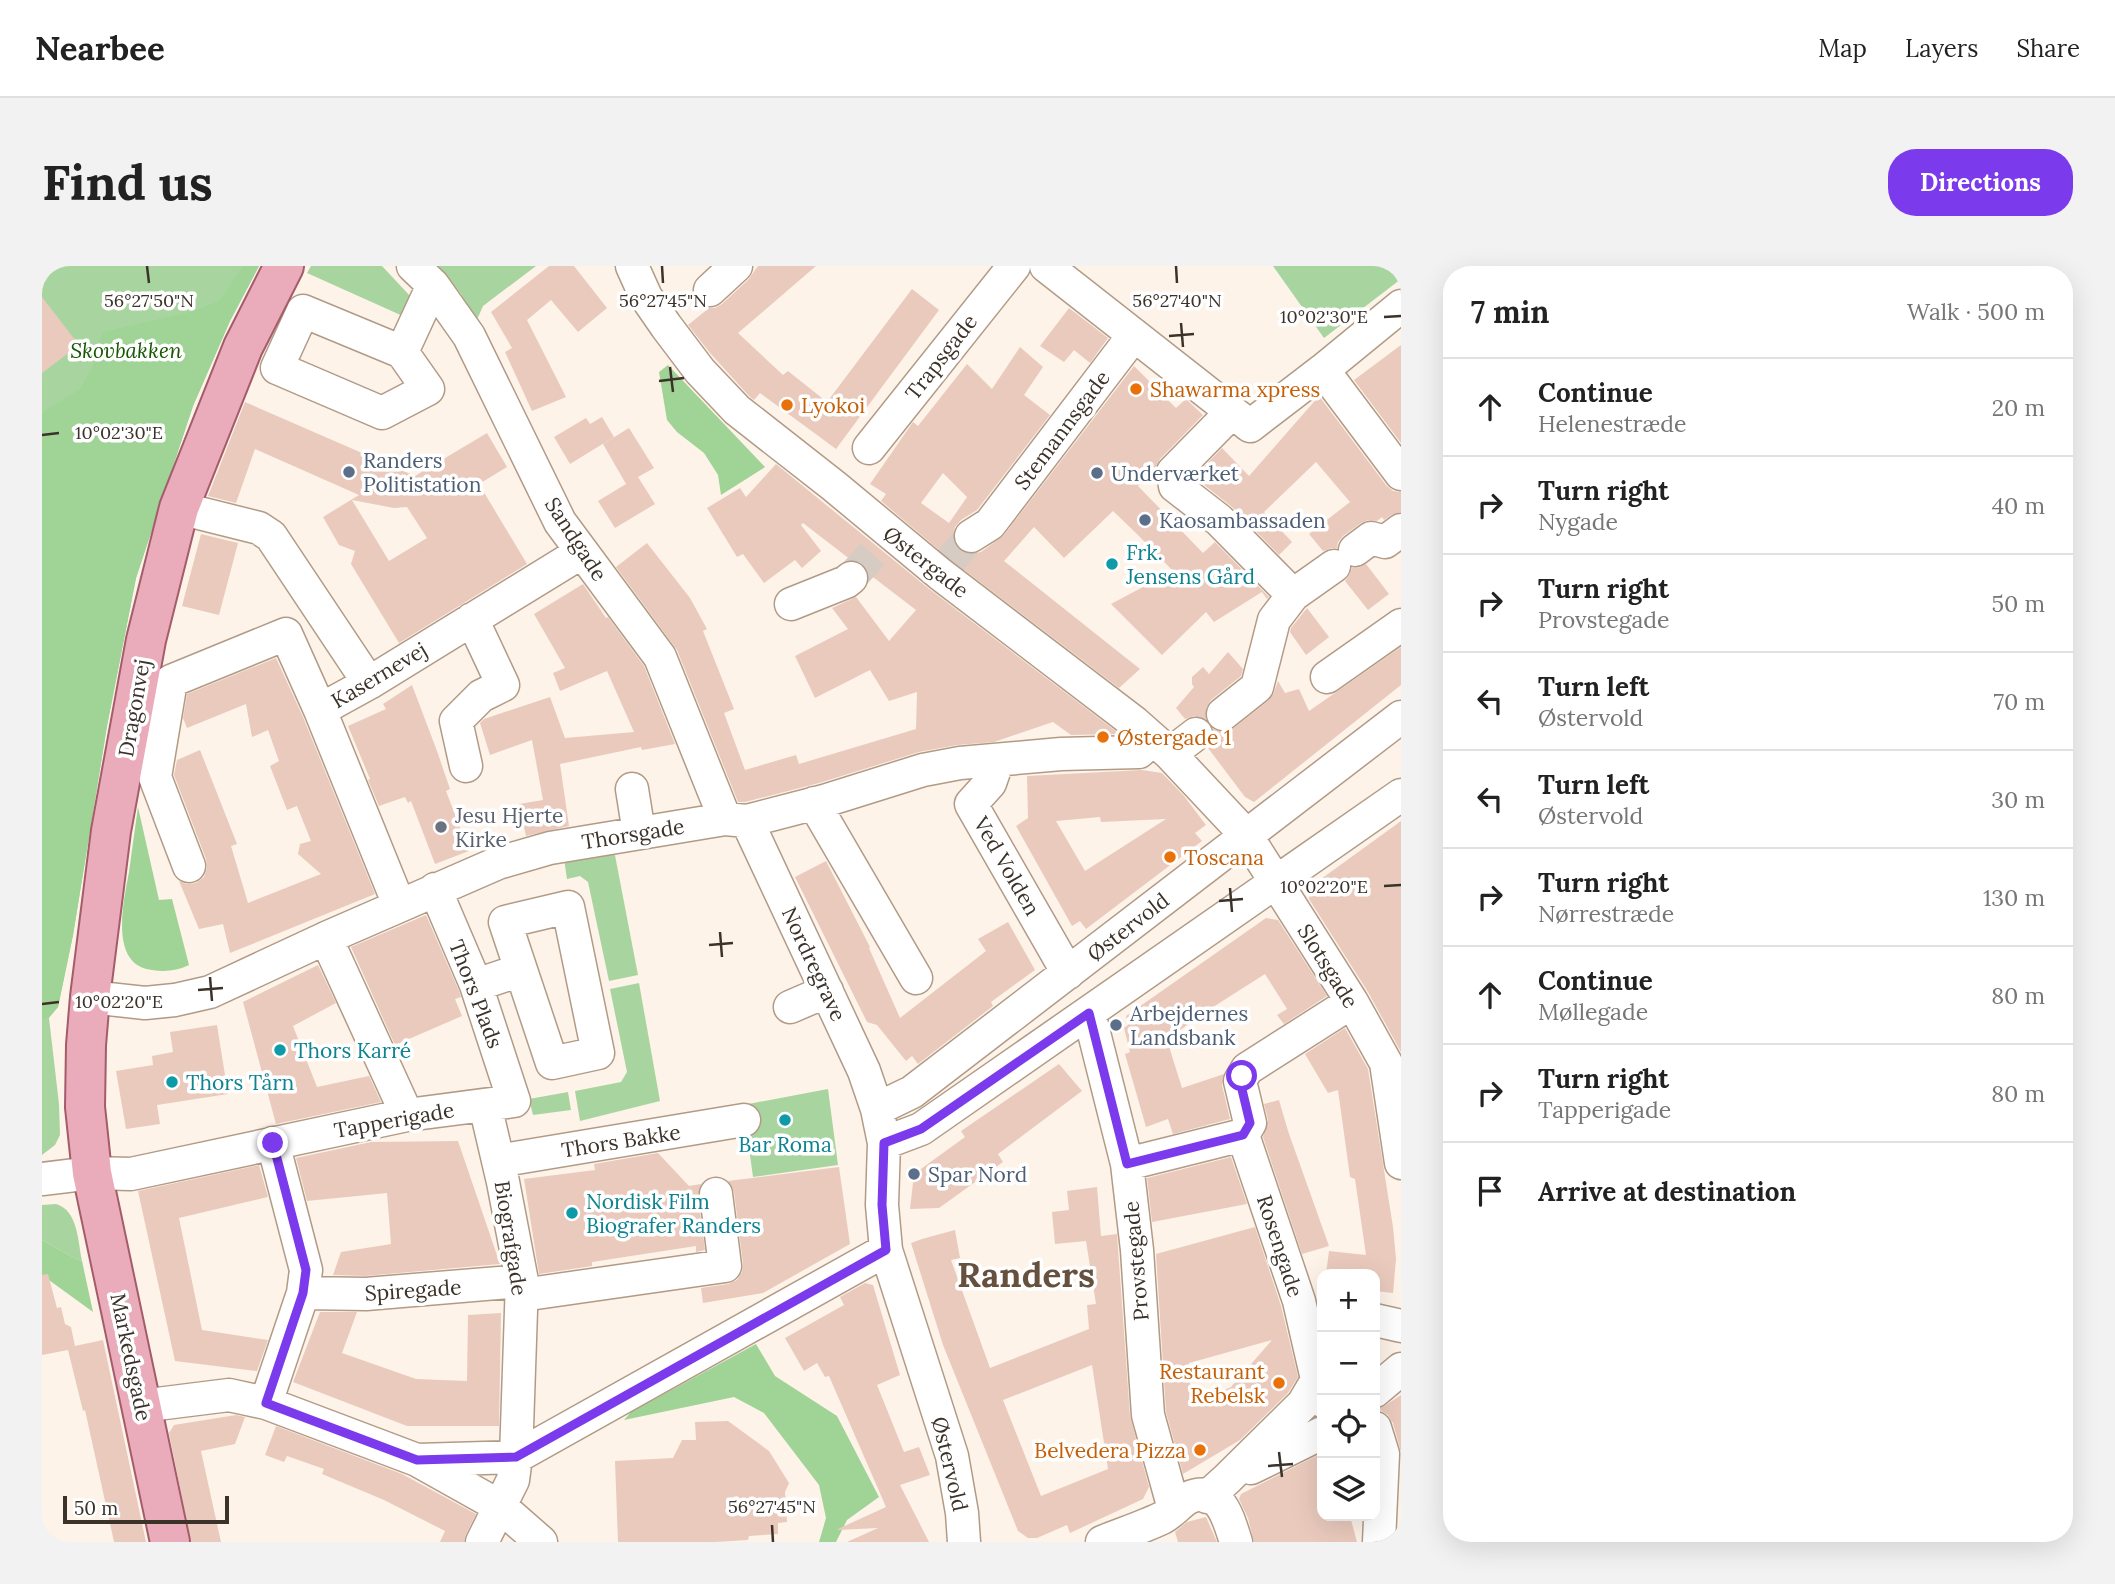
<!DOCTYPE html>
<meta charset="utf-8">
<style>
:root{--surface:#fff;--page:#f2f2f2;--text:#222;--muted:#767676;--line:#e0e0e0;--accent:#7c3aed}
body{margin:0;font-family:Lora,serif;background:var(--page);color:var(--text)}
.controls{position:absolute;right:21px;bottom:21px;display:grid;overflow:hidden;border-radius:14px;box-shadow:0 7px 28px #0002}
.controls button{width:63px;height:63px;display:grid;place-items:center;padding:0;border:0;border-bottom:2px solid var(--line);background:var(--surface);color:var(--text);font:35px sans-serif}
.scale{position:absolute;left:21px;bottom:18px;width:166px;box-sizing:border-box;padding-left:7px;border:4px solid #3b3229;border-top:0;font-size:19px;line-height:24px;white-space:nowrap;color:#3b3229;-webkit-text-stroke:5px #fff;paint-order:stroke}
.stop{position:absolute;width:21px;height:21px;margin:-16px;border:5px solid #7c3aed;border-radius:50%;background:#fff}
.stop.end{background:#7c3aed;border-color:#fff;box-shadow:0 2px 7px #0008}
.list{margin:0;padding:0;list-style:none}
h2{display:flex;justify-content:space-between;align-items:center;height:91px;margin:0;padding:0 28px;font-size:30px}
h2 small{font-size:23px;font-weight:400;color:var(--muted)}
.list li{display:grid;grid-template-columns:46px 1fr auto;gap:21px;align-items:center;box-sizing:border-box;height:98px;padding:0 28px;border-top:2px solid var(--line)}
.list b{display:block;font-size:26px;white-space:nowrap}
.list p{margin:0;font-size:23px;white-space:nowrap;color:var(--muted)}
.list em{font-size:23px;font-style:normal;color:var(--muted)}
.icon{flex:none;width:38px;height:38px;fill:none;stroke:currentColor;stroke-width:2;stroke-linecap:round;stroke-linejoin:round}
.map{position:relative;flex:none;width:1359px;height:1276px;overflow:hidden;border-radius:28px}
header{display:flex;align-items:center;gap:42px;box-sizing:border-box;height:98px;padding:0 35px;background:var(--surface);border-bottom:2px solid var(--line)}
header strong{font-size:33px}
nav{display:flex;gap:38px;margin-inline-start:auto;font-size:24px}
.intro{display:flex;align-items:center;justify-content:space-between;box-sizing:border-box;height:168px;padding:0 42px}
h1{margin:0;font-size:49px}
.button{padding:18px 32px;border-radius:28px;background:var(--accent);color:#fff;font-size:24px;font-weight:700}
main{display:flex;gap:42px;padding:0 42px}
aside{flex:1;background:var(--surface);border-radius:28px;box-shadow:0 7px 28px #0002}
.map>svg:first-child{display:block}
.green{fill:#a8d59f}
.forest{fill:#a0d396}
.building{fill:#eacabd;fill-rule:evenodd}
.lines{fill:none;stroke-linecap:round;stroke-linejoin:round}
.minor-tunnel{stroke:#d6ccc3;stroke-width:32;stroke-dasharray:32 16;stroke-linecap:butt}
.minor-casing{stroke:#b29b86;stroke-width:35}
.major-casing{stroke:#a45c6a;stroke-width:42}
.minor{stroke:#fff;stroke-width:32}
.major{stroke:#eaabbb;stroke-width:38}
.route{stroke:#7c3aed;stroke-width:9}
.ticks{fill:none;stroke:#3b3229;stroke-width:2.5}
.food-dot{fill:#e8710a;stroke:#fff;stroke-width:2.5}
.service-dot{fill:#5c6f8a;stroke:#fff;stroke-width:2.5}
.culture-dot{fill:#0f9aa8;stroke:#fff;stroke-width:2.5}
.worship-dot{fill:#6b7280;stroke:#fff;stroke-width:2.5}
.labels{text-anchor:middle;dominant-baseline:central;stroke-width:7;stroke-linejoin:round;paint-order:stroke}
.park-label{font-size:21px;font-style:italic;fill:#175803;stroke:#fff}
.street-label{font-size:21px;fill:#3b3229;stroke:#fff}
.food-label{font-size:21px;fill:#c56008;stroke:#fff;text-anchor:start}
.service-label{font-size:21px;fill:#4e5e75;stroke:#fff;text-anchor:start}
.culture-label{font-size:21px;fill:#0d838f;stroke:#fff;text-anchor:start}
.worship-label{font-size:21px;fill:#5b616d;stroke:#fff;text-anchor:start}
.town-label{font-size:35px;font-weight:bold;fill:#65513d;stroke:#fff}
.ticks-label{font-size:18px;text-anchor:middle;fill:#3b3229;stroke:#fff;stroke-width:7;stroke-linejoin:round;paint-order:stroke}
</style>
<header>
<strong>Nearbee</strong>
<nav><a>Map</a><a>Layers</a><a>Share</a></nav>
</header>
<div class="intro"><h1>Find us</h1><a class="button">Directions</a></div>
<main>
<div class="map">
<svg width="1359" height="1276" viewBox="0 0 1359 1276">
<rect width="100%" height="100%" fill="#fdf3e9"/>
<!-- green -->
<path class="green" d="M0,0H217L188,55L151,140L94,312L65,460L31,669L16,741L7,752L17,838L18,869L13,879L0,889Z
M269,0H340L370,32L363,51L265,7Z
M396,0H494L441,40L434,56L419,28Z
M1231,0H1359V13L1282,72Z
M572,584L596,709L567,715L546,616L538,610L525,613L522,593Z
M597,717L618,835L538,855L533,825L579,816L585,806L568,723Z
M786,823L796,899L711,911L701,839Z
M526,826L529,844L491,849L487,833Z
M14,938C36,944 36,976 40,995C26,990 14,981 0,974V939Z"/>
<!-- forest -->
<path class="forest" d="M201,0H217L188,55L151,140L94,312L65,460L31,669L16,741L7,751L0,754V147L38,123L54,94L57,75L61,66L152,45L177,35Z
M626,99L723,201L679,229L676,209L662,187L635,166L625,154L617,106Z
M96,541L117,634L130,633L147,699C135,705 123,706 110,704C66,699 82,634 87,606C90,584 93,562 96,541Z
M0,974C14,981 26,990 40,995L51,1046L0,1009Z
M714,1078L733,1110L795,1150L837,1231L805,1254L794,1276H777L784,1252L777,1219L722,1147L692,1131L582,1154L589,1146Z"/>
<!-- building -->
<path class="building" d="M507,0H532L565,42L536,66L509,34L485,54L524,131L490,145L463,86L470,82L449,46Z
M716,0H774L696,67L741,109L746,105L785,136L870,23L897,44L794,183L718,127L712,134L708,131L668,87L646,59L667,42H673L680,38L706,14Z
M0,31L37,79L0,107Z
M1027,42L1066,72L1048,97L1032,84L1022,96L998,80Z
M1359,79V177L1312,114Z
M978,81L1001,101L982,129L1008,149L935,244L919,254L913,261L911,271L914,280L921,287L930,288L939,286L962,269L1092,100L1134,142L1144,133L1161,149L1118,193L1113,204L1096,220L1161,287L1173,276L1227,331L1225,333L1220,326L1172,356L1164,346L1120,389L1069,338L1131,305L1095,268L1071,245L1022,292L992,261L962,295L1098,403L1077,422L909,294L839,235L844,228L828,218L871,156L876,160L925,98L950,123ZM901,207L925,231L907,257L879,237Z
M1277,130L1344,219L1351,225L1359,226V246L1349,249L1342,254L1340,251L1335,255L1326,254L1319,257L1301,270L1296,276L1295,282H1290L1281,285L1267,268L1308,236L1274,196L1222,246L1250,276L1237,289L1190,241L1152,211L1180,182L1207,210Z
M203,136L373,210L445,167L465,201L437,218L485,298L357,377L309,298L313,285L297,279L281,251L317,229L213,183L194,237L166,230ZM310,234L352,242L365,241L385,272L347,295Z
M560,151L572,171L528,198L512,171L544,152L548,158Z
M587,162L612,202L596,211L613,238L573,262L556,235L584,218L561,178Z
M734,198L886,322L1075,466V468L1029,469L1011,456L952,476L915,479L877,486L777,517L703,536H696L635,384L574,301L605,277L648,332L665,363L661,365L692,443L682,447L703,504L754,489L757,498L874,463L875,426L847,435L828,404L773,432L753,390L806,363L790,342L814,331L847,375L874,344L827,308L823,300L816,295L809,294L761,257L759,259L779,285L760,302L753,294L722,317L701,288L695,291L665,242L698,222L704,231Z
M159,268L196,277L177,349L140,340Z
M1324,298L1347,328L1326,344L1303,315L1308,308L1310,302H1316Z
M541,318L564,352L566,351L602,400L633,478L600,484L599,481L518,498L527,560L484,570L477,538L501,534L490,474L448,489L438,457L442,453L508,431L523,472L592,466L565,405L518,425L511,407L523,402L492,348Z
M1265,342L1287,371L1264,389L1248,366L1249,362Z
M1359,381V419L1212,536L1203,531L1166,482L1171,474V463L1183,466L1192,462L1226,435L1232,426L1236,415L1243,427L1257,423L1267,445Z
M1186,386L1201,403L1199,410L1169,434L1164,442V453L1152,450L1143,453L1134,442L1152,421L1150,418V411L1161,401L1167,408Z
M234,392L261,451L333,628L188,687L181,658L157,663L137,615L145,618L154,617L162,611L165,602L164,593L132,509L135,494L158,484L195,578L189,580L206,637L279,608L256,588L258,578L269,575L255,540L245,544L228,500L237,495L226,464L210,471L204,438L145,462L141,452L145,428Z
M370,419L395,485L408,523L404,525L427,585L393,598L369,535L366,537L363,531L337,540L326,514L328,513L306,460L344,443L341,438Z
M1100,504L1120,507L1142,530L1164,559L1153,567L1160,575L1044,663L1038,655L1030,660L974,560L986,552L985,510ZM1058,551L1059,556L1124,553L1043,605L1014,555Z
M1359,555V786L1326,726L1267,633L1268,621Z
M784,595L828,681L827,682L858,752L944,685L936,673L966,656L993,704L949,736L951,740L876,798L870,790L864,795L835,759L825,756L753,611Z
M384,649L417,725L419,731L413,733L420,750L353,779L309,681Z
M1224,652L1236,654L1285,730L1242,758L1235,749L1245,743L1223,708L1157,750L1125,774L1140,822L1182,808L1180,819L1188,853L1131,868L1126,853L1104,861L1083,788L1088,786L1082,762L1086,759L1084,750Z
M276,699L294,737L251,760L275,821L327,810L339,836L234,858L201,736Z
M175,759L186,828L115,839L118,858L84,863L74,805L111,799L110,790L131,786L128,766Z
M1303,762L1326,803L1351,961L1354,993L1351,1027L1333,1025V1008H1284L1287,985L1324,989L1313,913L1308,911L1296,824L1286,827L1263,788Z
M1017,798L1040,825L956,888L961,896L897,942L868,943L872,908L923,871L919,865Z
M1237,834L1246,865L1287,980L1260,988L1221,871L1226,854L1222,838Z
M416,875L458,998L323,1010L291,1009L299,986L349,978L345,927L265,935L254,892L329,876Z
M616,887L647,920L659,918L656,930L663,984L654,986V980L550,996V1000L497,1008L482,913L553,904L552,898Z
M1189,891L1205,938L1110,956L1105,912Z
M217,899L226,931L137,952L160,1064L226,1074L215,1105L133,1095L96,925Z
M797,901L808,978L721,1027L661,1037L659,1022L686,1018L695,1014L700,1006L701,998L692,926L686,915Z
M1055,921L1059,970L1075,968L1088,1150L1107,1221L1101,1233L1028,1267L1025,1259L995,1272H986L976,1265L901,1079L869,977L880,973L913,964L918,992L909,994L948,1102L1047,1063L1045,1039L1054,1038L1044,975L1013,978L1010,946L1027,944L1025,925ZM1050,1099L1066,1203L999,1230L961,1134Z
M1213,961L1239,1040L1256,1111L1246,1127L1198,1174L1141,1208L1124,1146L1114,988ZM1230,1074L1189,1121L1149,1140L1147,1097Z
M6,1008L15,1042L19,1041L23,1058L29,1061L33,1080L61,1074L104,1276H72L43,1144L41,1145L26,1084L0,1089V1009Z
M823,1017L831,1019L858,1109L835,1119L862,1186L877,1181L888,1209L858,1219L887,1276H805L836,1262L796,1264V1263L844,1241L787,1110L783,1111L775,1097L762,1105L743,1072L802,1039L798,1031Z
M278,1046H315L300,1087L374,1113L425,1115L426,1049L459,1047L457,1160H365L251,1116Z
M1359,1129V1186L1351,1157L1346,1149L1338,1144H1333L1344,1139Z
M194,1149L203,1151L193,1178L159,1185L179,1276H149L127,1167L132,1159Z
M686,1155L727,1185L747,1217L743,1226L745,1256L736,1257V1268L707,1270L706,1274L673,1276H576L573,1195L631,1192L640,1174H654L653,1156Z
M234,1160L360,1208L434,1248L424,1268L422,1276H398L403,1265L342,1234L280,1208L282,1203L245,1190L242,1196L223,1189Z
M1280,1187V1250H1308L1315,1276H1212L1206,1252L1197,1233L1199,1228Z
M1164,1251L1175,1276H1136L1133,1266L1145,1256Z"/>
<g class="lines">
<!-- minor-tunnel -->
<path class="minor-tunnel" d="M903,301L929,270
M809,312L838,280"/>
<defs>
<path id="minor" d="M371,0L391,19L427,70L518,256L618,391L683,553
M590,0L604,31L624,60L658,105L695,144L792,220L898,308L1093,457L1128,488L1204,569L1310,736L1344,797L1359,897
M1004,0L1208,160L1281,104L1359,40
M668,24L694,0
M360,86L261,45L235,102L340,147L386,123L360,86L391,19
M1281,104L1359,208
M1190,146L1131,206L1133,220L1177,254L1251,329
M827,182L972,0
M137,242L217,262L229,270L327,417
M929,270L948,258L1092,69
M1313,284L1329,272L1343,276L1359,264
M749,338L804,316L809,312
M1285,411L1359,359
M1181,448L1215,421L1232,354L1251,329L1292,300
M1128,488L1154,468
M956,494L948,517L929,538L1026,707
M424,500L414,455L439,430L461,419L430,353
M590,523L597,567
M772,537L874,712
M705,555L822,805L835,843L842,877L840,939L844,984L910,1190L920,1247L922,1276
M147,600L113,511L129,415L244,368L278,444
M357,639L278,444L327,417L540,286
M284,672L365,849
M434,719L479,704L463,656L526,641L556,787L510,797L479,704
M48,731L103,737L133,734L168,726L284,672L456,597L508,582L683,553L705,555L782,535L881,504L918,497L1019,488L1097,486L1111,473
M748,741L785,725
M1047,747L1085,898L1095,984L1106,1149L1132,1243
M835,843L870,826L1359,451
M1201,869L1257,1035L1280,1135
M1201,869L1208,857L1198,815L1205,803L1310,736
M842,877L879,863L1359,529
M456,895L702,854
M1085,898L1201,869
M0,913L50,907L89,908L365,849L472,835L434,719L393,623
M261,1027L324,1028L480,1015
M480,1029L683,1000L674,928
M1333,1054L1359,1060
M1333,1125L1359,1103
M224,1137L261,1027L264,1004L231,877
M99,1140L187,1129L224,1137L375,1194L459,1241L499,1276
M1333,1162L1341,1188L1337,1276
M375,1194L474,1191L480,1015L461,916L443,839
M1209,1202L1280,1167
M1165,1231L1185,1213L1261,1138L1275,1114
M440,1276L471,1214L474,1191L844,984
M1060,1276C1080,1268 1101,1261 1120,1252C1130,1247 1137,1237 1146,1232C1179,1217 1187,1255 1194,1276"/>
<path id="major" d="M128,1276L50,907L43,841L44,779L48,731L69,565L104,374L137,242L201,81L242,0"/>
</defs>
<!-- minor casing -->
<use href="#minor" class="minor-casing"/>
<!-- major casing -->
<use href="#major" class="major-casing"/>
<!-- minor -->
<use href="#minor" class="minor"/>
<!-- major -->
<use href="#major" class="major"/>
</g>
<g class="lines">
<!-- route -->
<path class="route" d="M231,877L264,1004L261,1027L224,1137L375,1194L474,1191L844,984L840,939L842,877L879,863L1047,747L1085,898L1201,869L1208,857L1198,815L1200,810"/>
</g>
<!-- ticks -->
<path class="ticks" d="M105,0L107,17M620,0L621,17M1134,0L1135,17M1342,51L1359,50M1139,57L1141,81M1127,70L1152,68M628,101L631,126M617,115L642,112M0,169L17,167M1342,620L1359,619M1188,622L1190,646M1177,635L1201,633M678,666L680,691M667,679L691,677M168,711L170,735M156,724L181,722M0,738L17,736M1237,1186L1240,1211M1226,1200L1251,1198M730,1259L731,1276"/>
<!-- markers -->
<g class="food-dot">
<circle cx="1094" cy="123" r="7"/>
<circle cx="745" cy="139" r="7"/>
<circle cx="1061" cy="471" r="7"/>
<circle cx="1128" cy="591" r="7"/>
<circle cx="1237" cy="1117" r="7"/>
<circle cx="1158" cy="1184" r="7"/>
</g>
<g class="service-dot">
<circle cx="307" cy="206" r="7"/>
<circle cx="1055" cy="207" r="7"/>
<circle cx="1103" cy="254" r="7"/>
<circle cx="1074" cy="759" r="7"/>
<circle cx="872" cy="908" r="7"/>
</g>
<g class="culture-dot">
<circle cx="1070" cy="298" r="7"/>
<circle cx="238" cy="784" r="7"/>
<circle cx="130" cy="816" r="7"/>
<circle cx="743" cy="854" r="7"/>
<circle cx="530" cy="947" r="7"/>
</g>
<circle class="worship-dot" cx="399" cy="561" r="7"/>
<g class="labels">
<!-- park labels -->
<g class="park-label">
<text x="84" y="84">Skovbakken</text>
</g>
<!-- street labels -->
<g class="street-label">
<text transform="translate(899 91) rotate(-52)">Trapsgade</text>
<text transform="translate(1020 164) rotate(-53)">Stemannsgade</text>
<text transform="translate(534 273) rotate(57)">Sandgade</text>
<text transform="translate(884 296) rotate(38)">Østergade</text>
<text transform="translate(337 409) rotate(-31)">Kasernevej</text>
<text transform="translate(92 442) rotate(-80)">Dragonvej</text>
<text transform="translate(591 568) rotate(-9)">Thorsgade</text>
<text transform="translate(965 600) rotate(60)">Ved Volden</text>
<text transform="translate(1086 661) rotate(-38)">Østervold</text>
<text transform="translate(772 698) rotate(65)">Nordregrave</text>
<text transform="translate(1286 700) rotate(58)">Slotsgade</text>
<text transform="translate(434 728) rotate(69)">Thors Plads</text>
<text transform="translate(352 854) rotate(-10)">Tapperigade</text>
<text transform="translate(579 875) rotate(-9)">Thors Bakke</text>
<text transform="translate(469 972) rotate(81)">Biografgade</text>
<text transform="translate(1238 980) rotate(72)">Rosengade</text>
<text transform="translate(1094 995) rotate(-95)">Provstegade</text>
<text transform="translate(371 1024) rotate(-4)">Spiregade</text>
<text transform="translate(89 1091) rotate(78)">Markedsgade</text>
<text transform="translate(908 1198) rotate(77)">Østervold</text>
</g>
<!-- food labels -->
<g class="food-label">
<text x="1108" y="123">Shawarma xpress</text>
<text x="759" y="139">Lyokoi</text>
<text x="1075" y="471">Østergade 1</text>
<text x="1142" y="591">Toscana</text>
<text x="1223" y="1105" text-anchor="end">Restaurant<tspan x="1223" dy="24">Rebelsk</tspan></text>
<text x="1144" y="1184" text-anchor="end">Belvedera Pizza</text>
</g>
<!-- service labels -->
<g class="service-label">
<text x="321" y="194">Randers<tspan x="321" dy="24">Politistation</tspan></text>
<text x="1069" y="207">Underværket</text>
<text x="1117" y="254">Kaosambassaden</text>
<text x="1088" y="747">Arbejdernes<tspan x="1088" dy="24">Landsbank</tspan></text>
<text x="886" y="908">Spar Nord</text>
</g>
<!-- culture labels -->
<g class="culture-label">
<text x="1084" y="286">Frk.<tspan x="1084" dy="24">Jensens Gård</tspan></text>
<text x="252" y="784">Thors Karré</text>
<text x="144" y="816">Thors Tårn</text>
<text x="743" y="878" text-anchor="middle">Bar Roma</text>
<text x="544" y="935">Nordisk Film<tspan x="544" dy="24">Biografer Randers</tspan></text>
</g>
<!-- worship labels -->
<g class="worship-label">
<text x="413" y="549">Jesu Hjerte<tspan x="413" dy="24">Kirke</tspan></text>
</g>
<!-- town labels -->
<g class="town-label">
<text x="984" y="1008">Randers</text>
</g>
</g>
<g class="ticks-label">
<text x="107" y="41">56°27'50"N</text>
<text x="621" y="41">56°27'45"N</text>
<text x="1135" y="41">56°27'40"N</text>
<text x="1282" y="57">10°02'30"E</text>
<text x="77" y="173">10°02'30"E</text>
<text x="1282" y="627">10°02'20"E</text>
<text x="77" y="742">10°02'20"E</text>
<text x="730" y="1247">56°27'45"N</text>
</g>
</svg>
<div class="controls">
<button>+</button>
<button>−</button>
<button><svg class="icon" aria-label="locate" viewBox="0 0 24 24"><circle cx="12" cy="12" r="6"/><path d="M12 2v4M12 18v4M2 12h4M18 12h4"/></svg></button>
<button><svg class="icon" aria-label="layers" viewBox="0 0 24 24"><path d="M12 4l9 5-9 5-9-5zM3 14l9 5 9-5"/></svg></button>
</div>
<div class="scale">50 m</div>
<div class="stop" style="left:1200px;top:810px"></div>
<div class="stop end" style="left:231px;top:877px"></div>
</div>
<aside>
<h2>7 min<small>Walk · 500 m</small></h2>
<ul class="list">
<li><svg class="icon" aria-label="ahead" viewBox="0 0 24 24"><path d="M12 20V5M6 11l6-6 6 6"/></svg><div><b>Continue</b><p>Helenestræde</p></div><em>20 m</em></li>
<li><svg class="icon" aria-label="right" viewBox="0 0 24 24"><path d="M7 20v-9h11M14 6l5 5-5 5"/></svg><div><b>Turn right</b><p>Nygade</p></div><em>40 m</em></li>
<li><svg class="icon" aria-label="right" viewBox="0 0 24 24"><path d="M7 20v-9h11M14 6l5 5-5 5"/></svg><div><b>Turn right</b><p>Provstegade</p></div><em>50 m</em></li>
<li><svg class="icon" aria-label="left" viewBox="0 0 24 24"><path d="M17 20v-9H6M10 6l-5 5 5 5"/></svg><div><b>Turn left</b><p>Østervold</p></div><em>70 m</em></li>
<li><svg class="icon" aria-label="left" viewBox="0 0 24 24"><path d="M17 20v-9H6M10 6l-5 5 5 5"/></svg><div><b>Turn left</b><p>Østervold</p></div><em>30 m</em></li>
<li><svg class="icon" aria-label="right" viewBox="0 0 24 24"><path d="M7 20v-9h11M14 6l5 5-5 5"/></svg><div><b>Turn right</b><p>Nørrestræde</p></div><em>130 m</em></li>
<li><svg class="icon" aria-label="ahead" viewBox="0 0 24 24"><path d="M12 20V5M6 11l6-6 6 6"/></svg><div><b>Continue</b><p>Møllegade</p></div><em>80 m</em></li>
<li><svg class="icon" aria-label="right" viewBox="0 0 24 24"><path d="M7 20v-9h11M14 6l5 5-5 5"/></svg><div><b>Turn right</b><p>Tapperigade</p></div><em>80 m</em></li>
<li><svg class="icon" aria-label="arrive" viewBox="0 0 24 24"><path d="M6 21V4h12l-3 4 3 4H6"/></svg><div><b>Arrive at destination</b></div></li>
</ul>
</aside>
</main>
